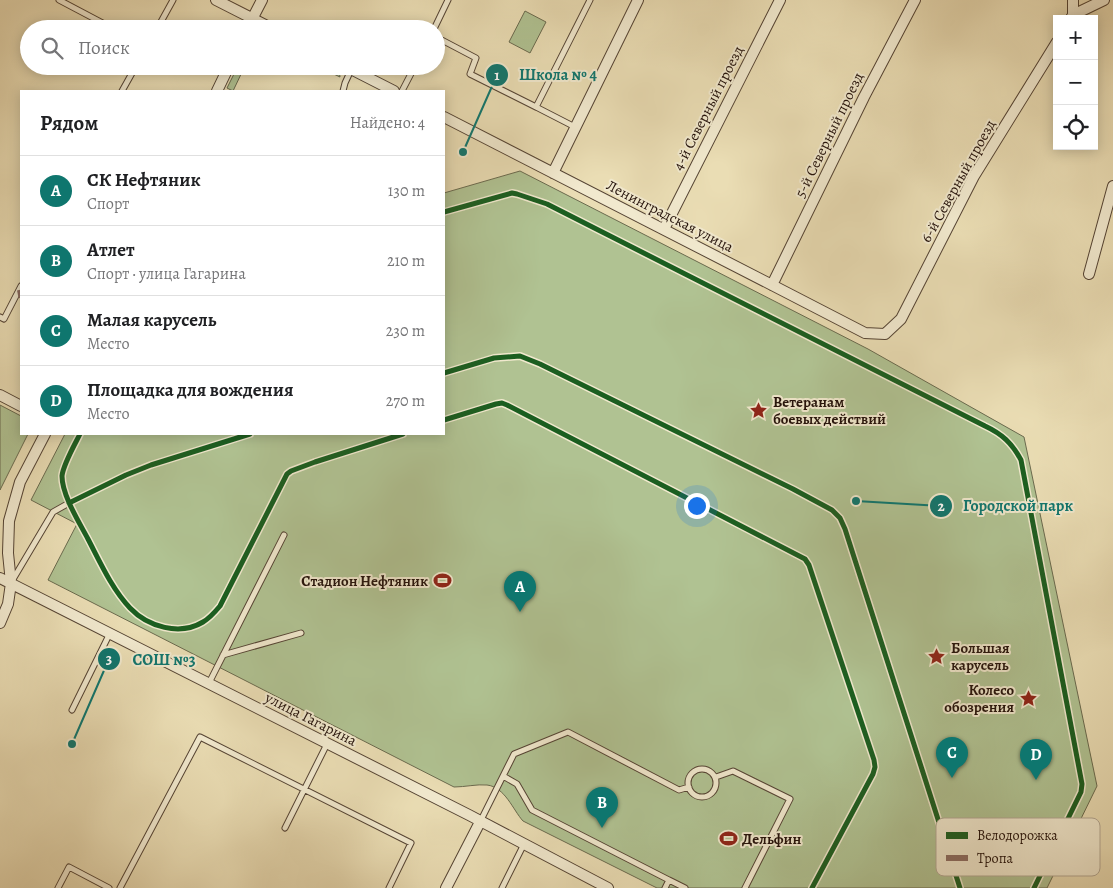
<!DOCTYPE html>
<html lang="ru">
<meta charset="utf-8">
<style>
:root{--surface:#fff;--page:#f2f2f2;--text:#202124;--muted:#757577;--line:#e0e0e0;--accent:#0f766e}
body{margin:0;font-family:Alegreya,serif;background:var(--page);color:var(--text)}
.controls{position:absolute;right:15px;top:15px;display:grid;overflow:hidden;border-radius:0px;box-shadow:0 2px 12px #0003}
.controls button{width:45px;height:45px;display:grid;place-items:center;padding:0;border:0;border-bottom:1px solid var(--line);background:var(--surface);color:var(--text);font:25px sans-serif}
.you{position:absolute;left:696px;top:505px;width:18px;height:18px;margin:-12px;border:4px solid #fff;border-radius:50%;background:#1a73e8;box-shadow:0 0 0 8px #1a73e833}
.badge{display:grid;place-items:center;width:32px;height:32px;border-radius:50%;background:var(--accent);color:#fff;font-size:16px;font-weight:700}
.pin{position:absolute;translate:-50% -41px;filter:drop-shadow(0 1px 2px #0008)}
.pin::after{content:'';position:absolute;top:26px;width:18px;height:15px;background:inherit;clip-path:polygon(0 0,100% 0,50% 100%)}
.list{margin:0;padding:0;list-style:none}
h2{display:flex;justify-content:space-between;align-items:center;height:65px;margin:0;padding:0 20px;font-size:21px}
h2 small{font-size:16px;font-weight:400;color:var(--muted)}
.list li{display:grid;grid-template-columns:32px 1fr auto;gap:15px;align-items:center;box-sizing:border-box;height:70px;padding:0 20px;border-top:1px solid var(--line)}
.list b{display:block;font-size:19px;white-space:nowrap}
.list p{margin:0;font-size:16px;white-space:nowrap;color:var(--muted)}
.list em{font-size:16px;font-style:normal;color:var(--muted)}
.icon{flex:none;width:28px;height:28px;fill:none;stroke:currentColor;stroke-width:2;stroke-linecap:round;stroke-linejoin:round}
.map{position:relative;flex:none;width:1113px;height:888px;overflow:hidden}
.search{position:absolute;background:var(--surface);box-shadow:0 2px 12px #0003;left:20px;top:20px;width:425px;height:55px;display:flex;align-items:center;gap:12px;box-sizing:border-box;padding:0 18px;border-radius:28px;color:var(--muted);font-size:19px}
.panel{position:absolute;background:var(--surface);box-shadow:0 2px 12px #0003;left:20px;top:90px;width:425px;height:345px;border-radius:0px}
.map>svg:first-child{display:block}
.green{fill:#b0c292;stroke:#6a6a4e}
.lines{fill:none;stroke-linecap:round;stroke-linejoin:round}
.lane-casing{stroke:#554434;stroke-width:7}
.street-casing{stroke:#554434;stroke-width:12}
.lane{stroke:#f1e9ce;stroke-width:5}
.street{stroke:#f1e9ce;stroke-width:10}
.quiet{stroke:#8d6e63;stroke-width:4;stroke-dasharray:8 4;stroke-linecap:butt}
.cycleway-casing{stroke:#f1e9ce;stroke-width:8}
.cycleway{stroke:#1b5e20;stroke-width:5}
.labels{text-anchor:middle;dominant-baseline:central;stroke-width:4;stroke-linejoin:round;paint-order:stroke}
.street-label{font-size:15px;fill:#23110a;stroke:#f1e9ce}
.poi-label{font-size:15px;font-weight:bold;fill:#23110a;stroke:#f1e9ce;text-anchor:start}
.key{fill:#f1e9ce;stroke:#b3a893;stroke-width:1}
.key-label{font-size:14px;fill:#23110a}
.leader{fill:none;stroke:#0f766e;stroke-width:2}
.callout-dot{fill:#0f766e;stroke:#f1e9ce;stroke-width:2}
.mark-label{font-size:15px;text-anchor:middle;font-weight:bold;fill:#fff}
.callout-label{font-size:16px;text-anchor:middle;font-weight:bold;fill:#0f766e;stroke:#f1e9ce;stroke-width:4;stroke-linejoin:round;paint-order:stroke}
</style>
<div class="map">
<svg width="1113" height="888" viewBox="0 0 1113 888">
<rect width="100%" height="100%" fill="#eaddb4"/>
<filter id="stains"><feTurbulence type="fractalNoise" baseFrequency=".004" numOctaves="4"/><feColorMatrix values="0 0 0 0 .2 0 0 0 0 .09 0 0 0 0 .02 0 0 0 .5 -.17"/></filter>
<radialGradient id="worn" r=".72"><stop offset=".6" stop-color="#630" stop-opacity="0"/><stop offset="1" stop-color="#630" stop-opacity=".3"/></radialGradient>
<!-- green -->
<path class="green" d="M525,11L546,22L530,53L509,42Z
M317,66H331L339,70L340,77Z
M237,68L243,70L233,91L227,88Z
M520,171L868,349L1024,437L1097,786L1047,888H657L523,821C513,810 505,787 487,785C477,784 465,787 454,787L48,580L77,524L31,500L65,434H444V193Z
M0,405L21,416V434H28L0,490Z"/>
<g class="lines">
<defs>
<path id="lane" d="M59,0L114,29
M157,29L173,0
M434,29L448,0
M436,37L476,58L470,74L536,107L590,0
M122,91L136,66
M343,91L345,83L351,70
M402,91L415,66
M536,107L575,127
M0,317L4,319L21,286
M12,581L53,512L69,503
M223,655L301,633
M209,683L284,535
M72,710L110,633
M688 783a14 14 0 1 1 28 0a14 14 0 1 1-28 0Z
M503,776L517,784L532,810L669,880
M716,777L733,771L790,799L745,888
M480,822L514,754L568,732L679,790L689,787
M285,828L327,744
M58,888L69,867L109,888
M120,888L200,737L411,843L389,888
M502,888L524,844
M665,888L669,880L685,888"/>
<path id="street" d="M216,0L273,29
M1073,15L1104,0
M1071,18L1073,15V0
M247,29L262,0
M345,66L394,91
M217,91L229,66
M444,117L772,285L865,333L885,334L901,319L974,176L1057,42
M553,173L638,0
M664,229L780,0
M1089,274L1113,186
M772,285L864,97L915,0
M0,395L21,406
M0,578L469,815L608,888
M0,623L8,604L11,583L8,553L9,521L20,482L45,434
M446,888L480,822"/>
</defs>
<!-- lane casing -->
<use href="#lane" class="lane-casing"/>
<!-- street casing -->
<use href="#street" class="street-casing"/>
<!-- lane -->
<use href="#lane" class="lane"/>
<!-- street -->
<use href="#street" class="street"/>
<!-- quiet -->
<path class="quiet" d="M19,290L21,300"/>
<defs>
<path id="cycleway" d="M444,212L512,193L517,194L547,204L985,426C1002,434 1012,443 1021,460L1082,784L1081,792L1034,888
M444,373L494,358L520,356L540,364L793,489L832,510L840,518L845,529L960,888
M444,420L496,404L502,403L507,405L805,559L809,565L874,760L875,767L873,774L812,888
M80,434C75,444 63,465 62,476C62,495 79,522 88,539C100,562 112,589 130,608C148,627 180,636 203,622C210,618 215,612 220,606L287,474L291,471L315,462L403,434
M69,503L126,475L151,465L250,434"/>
</defs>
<!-- cycleway casing -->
<use href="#cycleway" class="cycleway-casing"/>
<!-- cycleway -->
<use href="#cycleway" class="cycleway"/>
</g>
<!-- icons -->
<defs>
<symbol id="sight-bare" viewBox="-9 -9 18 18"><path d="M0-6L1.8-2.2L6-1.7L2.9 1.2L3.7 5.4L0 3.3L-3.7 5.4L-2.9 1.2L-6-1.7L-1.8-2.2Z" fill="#8f2418" stroke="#f1e9ce" stroke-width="2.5" paint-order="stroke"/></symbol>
<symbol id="stadium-bare" viewBox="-9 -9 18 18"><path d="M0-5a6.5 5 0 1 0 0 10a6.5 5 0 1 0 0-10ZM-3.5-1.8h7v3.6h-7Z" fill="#8f2418" stroke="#f1e9ce" stroke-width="2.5" paint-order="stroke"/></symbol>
</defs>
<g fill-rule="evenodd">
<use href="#sight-bare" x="746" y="398" width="25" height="25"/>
<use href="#stadium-bare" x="430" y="568" width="25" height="25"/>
<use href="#sight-bare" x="924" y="644" width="25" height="25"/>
<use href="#sight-bare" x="1016" y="686" width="25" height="25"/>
<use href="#stadium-bare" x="716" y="826" width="25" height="25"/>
</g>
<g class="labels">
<!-- street labels -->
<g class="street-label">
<text transform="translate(708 108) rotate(-63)">4-й Северный проезд</text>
<text transform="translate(829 135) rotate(-64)">5-й Северный проезд</text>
<text transform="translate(958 181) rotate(-61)">6-й Северный проезд</text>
<text transform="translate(670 216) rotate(27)">Ленинградская улица</text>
<text transform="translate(311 719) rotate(27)">улица Гагарина</text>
</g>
<!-- poi labels -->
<g class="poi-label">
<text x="773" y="402">Ветеранам<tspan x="773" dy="17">боевых действий</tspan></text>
<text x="428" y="581" text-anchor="end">Стадион Нефтяник</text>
<text x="951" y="648">Большая<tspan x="951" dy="17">карусель</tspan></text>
<text x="1014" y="690" text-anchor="end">Колесо<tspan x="1014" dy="17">обозрения</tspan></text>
<text x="742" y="839">Дельфин</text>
</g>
</g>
<!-- legend -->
<rect x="936" y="818" width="164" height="58" rx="8" class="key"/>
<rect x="946" y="832" width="22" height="7" fill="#1b5e20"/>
<rect x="946" y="855" width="22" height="6" fill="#8d6e63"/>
<g class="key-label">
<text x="977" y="840">Велодорожка</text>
<text x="977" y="863">Тропа</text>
</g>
<!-- callouts -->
<path class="leader" d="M463 152L497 75M856 501L941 506M72 744L109 659"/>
<g class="callout-dot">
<circle cx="463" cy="152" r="5"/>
<circle cx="856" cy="501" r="5"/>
<circle cx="72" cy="744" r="5"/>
<circle cx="497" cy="75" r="12"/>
<circle cx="941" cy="506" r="12"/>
<circle cx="109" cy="659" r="12"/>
</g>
<g class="mark-label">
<text x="497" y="80">1</text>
<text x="941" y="511">2</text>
<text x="109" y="664">3</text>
</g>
<g class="callout-label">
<text x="558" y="80">Школа № 4</text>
<text x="1018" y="511">Городской парк</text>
<text x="164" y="665">СОШ №3</text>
</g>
<rect width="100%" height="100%" filter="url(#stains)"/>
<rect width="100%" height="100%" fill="url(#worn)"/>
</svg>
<div class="controls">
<button>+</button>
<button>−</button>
<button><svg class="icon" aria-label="locate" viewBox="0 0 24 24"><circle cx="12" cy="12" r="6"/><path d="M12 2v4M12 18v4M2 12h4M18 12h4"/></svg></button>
</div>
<div class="you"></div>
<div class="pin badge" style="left:520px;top:612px">A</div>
<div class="pin badge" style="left:602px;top:828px">B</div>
<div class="pin badge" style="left:952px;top:778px">C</div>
<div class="pin badge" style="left:1036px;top:780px">D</div>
<div class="search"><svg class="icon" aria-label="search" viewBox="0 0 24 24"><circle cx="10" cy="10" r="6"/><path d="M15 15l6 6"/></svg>Поиск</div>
<section class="panel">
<h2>Рядом<small>Найдено: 4</small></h2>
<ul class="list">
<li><span class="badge">A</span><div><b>СК Нефтяник</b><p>Спорт</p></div><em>130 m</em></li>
<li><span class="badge">B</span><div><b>Атлет</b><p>Спорт · улица Гагарина</p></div><em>210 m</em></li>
<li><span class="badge">C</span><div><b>Малая карусель</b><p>Место</p></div><em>230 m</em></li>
<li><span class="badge">D</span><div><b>Площадка для вождения</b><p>Место</p></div><em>270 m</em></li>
</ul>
</section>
</div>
